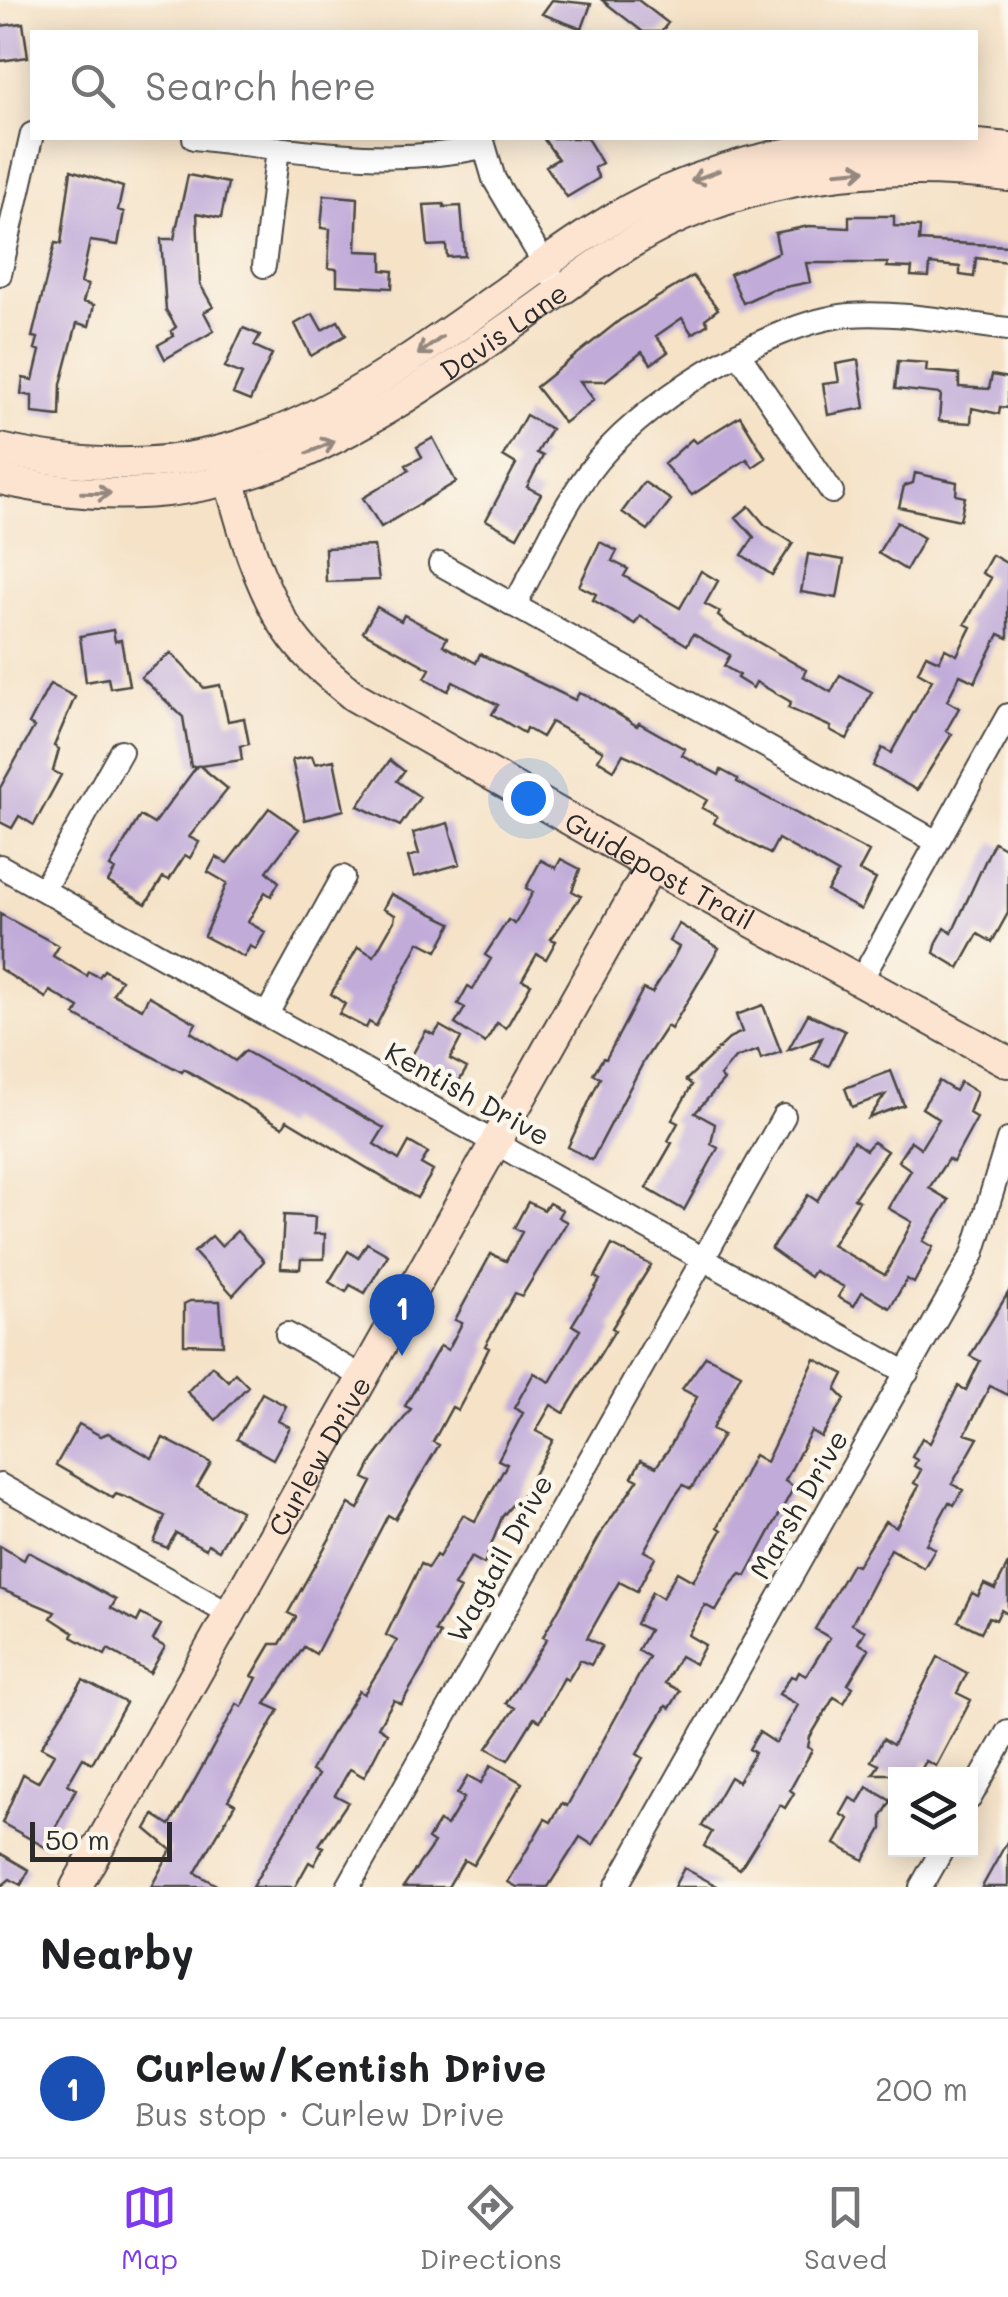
<!DOCTYPE html>
<meta charset="utf-8">
<style>
:root{--surface:#fff;--page:#f2f2f2;--text:#202124;--muted:#757577;--line:#e0e0e0;--accent:#7c3aed}
body{margin:0;font-family:Mali,sans-serif;background:var(--page);color:var(--text)}
.controls{position:absolute;right:30px;bottom:30px;display:grid;overflow:hidden;border-radius:0px;box-shadow:0 5px 25px #0003}
.controls button{width:90px;height:90px;display:grid;place-items:center;padding:0;border:0;border-bottom:2px solid var(--line);background:var(--surface);color:var(--text);font:50px sans-serif}
.scale{position:absolute;left:30px;bottom:25px;width:142px;box-sizing:border-box;padding-left:10px;border:5px solid #2b2b2b;border-top:0;font-size:28px;line-height:35px;white-space:nowrap;color:#2b2b2b;-webkit-text-stroke:8px #fbf7ec;paint-order:stroke}
.you{position:absolute;left:528px;top:798px;width:35px;height:35px;margin:-25px;border:8px solid #fff;border-radius:50%;background:#1a73e8;box-shadow:0 0 0 15px #1a73e833}
.badge{display:grid;place-items:center;width:65px;height:65px;border-radius:50%;background:var(--accent);color:#fff;font-size:32px;font-weight:700}
.pin{position:absolute;translate:-50% -82px;filter:drop-shadow(0 2px 5px #0008)}
.pin::after{content:'';position:absolute;top:52px;width:35px;height:30px;background:inherit;clip-path:polygon(0 0,100% 0,50% 100%)}
.list{margin:0;padding:0;list-style:none}
h2{display:flex;justify-content:space-between;align-items:center;height:130px;margin:0;padding:0 40px;font-size:42px}
h2 small{font-size:32px;font-weight:400;color:var(--muted)}
.list li{display:grid;grid-template-columns:65px 1fr auto;gap:30px;align-items:center;box-sizing:border-box;height:140px;padding:0 40px;border-top:2px solid var(--line)}
.list b{display:block;font-size:38px;white-space:nowrap}
.list p{margin:0;font-size:32px;white-space:nowrap;color:var(--muted)}
.list em{font-size:32px;font-style:normal;color:var(--muted)}
.icon{flex:none;width:55px;height:55px;fill:none;stroke:currentColor;stroke-width:2;stroke-linecap:round;stroke-linejoin:round}
.map{position:relative;flex:none;width:1008px;height:1887px;overflow:hidden}
.search{position:absolute;background:var(--surface);box-shadow:0 5px 25px #0003;left:30px;right:30px;top:30px;height:110px;display:flex;align-items:center;gap:25px;box-sizing:border-box;padding:0 35px;border-radius:0px;color:var(--muted);font-size:38px}
.sheet{height:270px;background:var(--surface)}
nav{display:flex;justify-content:space-around;align-items:center;box-sizing:border-box;height:140px;border-top:2px solid var(--line);background:var(--surface);font-size:28px;color:var(--muted)}
nav a{display:grid;justify-items:center;gap:5px}
nav .on{color:var(--accent)}
.map>svg:first-child{display:block}
.building{fill:#c1abd9}
.lines{fill:none;stroke-linecap:round;stroke-linejoin:round}
.street-casing{stroke:#494642;stroke-width:26}
.secondary-casing{stroke:#494642;stroke-width:34}
.street{stroke:#fff;stroke-width:22}
.secondary{stroke:#fde4d1;stroke-width:30}
.oneway{stroke:#94887e}
.labels{text-anchor:middle;dominant-baseline:central;stroke-width:9;stroke-linejoin:round;paint-order:stroke}
.street-label{font-size:28px;fill:#2b2b2b;stroke:#fbf7ec}
</style>
<div class="map">
<svg width="1008" height="1887" viewBox="0 0 1008 1887">
<rect width="100%" height="100%" fill="#fbf7ec"/>
<filter id="ink" filterUnits="userSpaceOnUse"><feTurbulence type="fractalNoise" baseFrequency=".01" numOctaves="2"/><feDisplacementMap in="SourceGraphic" scale="20" xChannelSelector="R" yChannelSelector="G"/><feConvolveMatrix kernelMatrix="1 2 1 2 8 2 1 2 1" color-interpolation-filters="sRGB"/></filter>
<filter id="wash" filterUnits="userSpaceOnUse"><feTurbulence type="fractalNoise" baseFrequency=".0048" numOctaves="4" result="noise"/><feDisplacementMap in="SourceGraphic" scale="40" xChannelSelector="R" yChannelSelector="G"/><feGaussianBlur stdDeviation="2.25" result="paint"/><feColorMatrix in="noise" values="0 0 0 0 0 0 0 0 0 0 0 0 0 0 0 0 0 1.4 0 .05"/><feComposite in="paint" operator="in"/></filter>
<g filter="url(#wash)">
<rect width="100%" height="100%" fill="#f5e2c7"/>
<g id="blocks">
<!-- building -->
<path class="building" d="M552,0L591,4L582,29L542,14Z
M602,0H638L668,23L661,32H643Z
M23,23L28,57L0,61V26Z
M543,138H587L602,163L594,168L599,178L567,197L546,166L558,159Z
M71,170L123,187L118,210L124,212L118,245L90,241L81,283L88,285L83,302L94,305L89,326L77,323L61,384L60,416L32,413V396L21,394L23,378L33,380L40,351L35,349L38,338L32,337L55,243L61,244Z
M188,175L228,183L221,218L197,213L200,284L213,307L204,312L214,331L165,359L158,345L174,336L171,331L176,327L166,310L161,239H174Z
M324,195L358,198L356,251L382,252V270L393,271L392,288L337,285V269L328,268L330,229L321,228Z
M444,204V207L461,206L465,256L447,257L446,245L428,246L424,205Z
M849,216H894V226L920,227L919,241L1008,246V262L976,258L974,277L960,275V267L930,264L929,277L911,276L912,268L887,267L888,263H806L810,282L771,290L743,303L730,274L779,252L775,233L809,226L849,228Z
M693,276L718,309L705,319L708,324L692,334L682,318L656,336L668,352L651,364L642,352L605,381H580L594,400L564,423L536,387L620,320Z
M313,314L322,330L338,321L346,335L311,356L295,324Z
M243,328L260,335L254,346L272,354L250,401L233,394L242,374L225,367Z
M858,360L865,408L828,415L823,384L839,382L836,364Z
M898,361L927,363L926,371L959,374V387L989,389L992,375L1008,378V408L1000,407L999,414L972,408L971,423L939,421L941,394L895,389Z
M526,415L551,429L537,453L543,456L527,487L541,494L517,537L486,520L516,464L503,456Z
M740,416L766,458L753,467L747,459L692,495L664,464L692,439L696,443Z
M433,438L456,482L381,527L363,498L409,470L406,465L422,457L417,447Z
M915,473L957,482L956,495L965,497L960,520L899,507L904,486L913,483Z
M644,482L671,500L648,530L622,512Z
M749,506L765,525L793,543L772,575L742,555L754,537L736,517Z
M897,522L924,538L906,570L878,553Z
M600,542L617,551L612,561L628,569L624,576L680,608L701,571L718,581L705,604L720,612L718,616L729,625L806,670L803,676L831,692L840,675L872,692L847,739L830,730L831,727L788,708L791,702L756,682L753,688L737,678L739,675L724,666L730,655L693,634L687,645L640,616L635,624L593,600L596,594L579,586Z
M374,546L379,580L326,582L325,548Z
M808,554L844,560L837,598L801,592Z
M992,555L1008,564V638L999,634L975,682L960,675L947,701L959,708L946,731L952,734L917,790L873,766L882,748L891,753L932,680L918,672L926,655L939,661L945,649L957,655L971,627L965,624L991,578L982,573Z
M377,607L401,621L404,615L447,638L443,645L476,663L480,654L575,700L579,693L590,697L637,726L639,723L685,749L682,755L719,775L721,770L738,779L737,782L869,852L859,871L876,879L861,910L827,891L838,873L778,839L770,854L742,839L714,823L717,816L702,808L707,800L639,761L623,754L614,770L598,760L603,751L551,722L542,737L526,728L524,733L492,714L498,705L453,682L448,691L425,678L430,669L363,632Z
M113,630L115,641L121,640L129,685L110,688L108,678L86,682L80,636Z
M171,653L204,688L220,685L228,721L244,718L249,744L240,746L242,760L200,766L228,789L189,837L199,842L190,858L185,855L169,880L163,877L146,904L108,882L115,870L110,867L140,816L154,824L197,766L191,767L183,717L141,677Z
M50,684L75,697L54,746L59,749L53,771L61,775L34,825L19,816L12,828L0,822V788L34,727L29,724Z
M312,756L315,764L334,760L344,810L305,820L292,760Z
M390,760L404,771L397,781L420,797L400,826L358,806Z
M269,808L299,829L267,871L279,882L271,896L265,892L248,922L265,932L256,949L250,946L244,957L204,936L227,883L208,872L216,857L227,863Z
M448,823L460,864L414,877L408,857L419,854L413,833Z
M994,842L1008,850V913L992,942L978,934L959,968L934,953L937,942L945,928L952,933Z
M561,859L580,869L572,891L581,896L551,939L556,941L546,959L537,954L522,980L531,984L506,1028L497,1023L485,1043L455,1024L465,1008L458,1004L468,986L473,989L491,959L485,955L508,920L515,924L533,892L526,888L541,860L556,868Z
M391,894L452,923L437,951L419,942L376,1026L369,1022L366,1028L339,1014L345,1004L331,994L358,947L374,956L394,921L395,915L383,909Z
M0,914L59,946L53,956L87,976L89,972L99,977L104,970L121,980L113,994L142,1009L149,996L196,1023L191,1032L235,1061L245,1051L384,1128L374,1144L399,1160L409,1142L428,1153L421,1164L433,1171L417,1198L287,1120L283,1127L184,1069L182,1072L89,1023L75,1015L79,1008L50,991L46,998L0,969Z
M679,924L719,948L671,1029L667,1026L644,1061L592,1160L568,1147L600,1078L593,1074L603,1058L606,1059L643,989L652,993L671,962L679,947L669,941Z
M763,1005L781,1052L761,1059L758,1050L735,1058L720,1076L724,1080L695,1113L715,1124L711,1144L718,1148L684,1210L646,1188L672,1143L668,1141L678,1123L672,1120L692,1085L686,1080L731,1037L742,1032L736,1015Z
M808,1014L845,1031L829,1066L812,1059L822,1038L788,1050Z
M440,1026L461,1038L450,1059L467,1068L458,1083L411,1057L426,1031L434,1035Z
M891,1071L904,1105L869,1118L885,1095L852,1107L845,1088Z
M939,1081L955,1091L960,1082L977,1092L969,1113L977,1118L953,1162L948,1159L929,1188L949,1200L923,1241L933,1247L914,1283L907,1279L890,1308L862,1292L854,1306L838,1297L844,1287L814,1271L810,1277L771,1249L808,1195L817,1201L853,1141L866,1150L873,1142L887,1151L854,1198L859,1201L832,1245L885,1275L912,1222L888,1208L911,1170L898,1161L911,1141L921,1148L939,1119L922,1108Z
M528,1202L544,1210L549,1203L562,1210L558,1217L567,1222L522,1296L515,1293L485,1346L489,1348L465,1397L458,1410L452,1407L433,1442L439,1445L395,1519L388,1515L316,1654L304,1647L265,1704L279,1710L228,1800L235,1804L195,1873L220,1887H151L171,1850L146,1829L154,1815L170,1825L237,1704L242,1707L257,1678L252,1676L271,1644H280L296,1617L288,1613L349,1504L358,1509L372,1482L364,1478L373,1460L411,1409L405,1406L440,1346L448,1350L462,1323L455,1320L491,1254L506,1261L522,1232L514,1228Z
M284,1215L315,1217L314,1234H325L324,1259H301L300,1269L281,1268Z
M237,1231L264,1261L233,1295L194,1252L212,1236L221,1246Z
M367,1243L388,1255L365,1293L350,1285L346,1292L329,1282L348,1251L358,1258Z
M612,1245L651,1265L612,1328L615,1330L564,1413L551,1405L536,1431L553,1440L519,1502L516,1500L502,1517L484,1564L471,1557L454,1586L460,1589L435,1631L440,1634L424,1666L401,1704L394,1700L378,1727L387,1733L364,1777L350,1769L335,1795L348,1802L319,1845L324,1847L314,1865L309,1862L295,1887H252L318,1775L311,1771L331,1735L359,1691L364,1694L397,1641L386,1635L421,1564L428,1568L436,1555L439,1557L463,1515L475,1521L507,1464L498,1460L523,1413L514,1408L534,1373L550,1382L580,1330L572,1325L600,1280L595,1277Z
M1008,1293V1395L990,1386L965,1434L978,1438L952,1484L963,1490L954,1505L949,1502L926,1544L935,1549L924,1568L891,1549L852,1624L865,1631L858,1643L869,1649L848,1684L853,1687L844,1703L834,1697L810,1737L808,1747L812,1750L790,1790L794,1793L785,1808L780,1805L740,1869L704,1846L712,1832L702,1826L730,1777L738,1782L755,1753L749,1749L759,1732L776,1743L798,1705L779,1694L791,1676L796,1678L799,1672L806,1676L830,1638L815,1629L852,1564L857,1566L885,1521L896,1527L919,1486L914,1483L921,1470L914,1466L917,1460L912,1457L922,1438L930,1443L958,1386L966,1390L980,1361L970,1356Z
M190,1301H220L223,1345L184,1344V1304Z
M706,1356L741,1374L712,1429L723,1435L691,1489L683,1485L673,1499L644,1551L655,1557L637,1591L619,1582L609,1599L587,1638L602,1646L591,1665L580,1660L568,1680L564,1678L540,1721L534,1718L508,1760L487,1748L515,1708L506,1703L547,1639L543,1637L603,1530L638,1480L632,1477L641,1460L656,1467L668,1450L697,1397L682,1389Z
M815,1359L844,1374L836,1390L845,1399L821,1437L811,1431L785,1481L794,1487L746,1576L741,1574L733,1582L716,1611L705,1605L688,1635L705,1645L695,1664L680,1656L665,1683L680,1691L670,1708L666,1706L637,1754L643,1758L593,1845L580,1837L548,1887H517L508,1882L545,1819L551,1822L562,1803L567,1806L649,1657L638,1650L649,1630L636,1624L652,1592L662,1598L677,1572L693,1581L722,1530L718,1527L754,1455L766,1462Z
M212,1366L228,1381L235,1373L248,1386L216,1420L187,1392Z
M262,1393L286,1406L278,1421L290,1427L273,1459L237,1439Z
M79,1424L101,1436L108,1433L152,1458L163,1438L211,1463L197,1487L241,1511L219,1550L208,1544L206,1549L176,1533L167,1548L154,1542L165,1516L130,1499L116,1494L113,1498L56,1465Z
M0,1546L24,1560L28,1552L55,1566L116,1600L111,1608L137,1622L141,1614L161,1625L153,1640L165,1647L150,1673L108,1649L105,1655L72,1637L74,1633L51,1618L55,1612L0,1589Z
M1008,1564V1614L1001,1610L996,1620L989,1617L981,1632L958,1621L972,1593L978,1596L984,1584L995,1589Z
M938,1657L967,1673L957,1693L971,1700L936,1766L926,1761L919,1774H873L879,1765L871,1761L883,1739L893,1745Z
M83,1680L126,1703L92,1763L83,1758L68,1784L76,1789L45,1847L2,1823L23,1774L38,1782L54,1754L41,1747Z
M491,1765L522,1783L473,1865L464,1860L448,1887H403L434,1843L428,1839L439,1821L447,1826L464,1798L457,1794L468,1776L481,1783Z
M867,1787L891,1801L882,1816V1829L864,1860L835,1844L849,1819L841,1814L850,1798L858,1802Z
M1008,1840V1887H982Z
M0,1853L29,1870L21,1885L10,1879L0,1887Z
M684,1868L719,1887H674Z"/>
</g>
</g>
<g filter="url(#ink)">
<use href="#blocks" fill-opacity="0" stroke="#494642" stroke-width="2.5"/>
<g class="lines">
<defs>
<path id="street" d="M194,138C292,149 386,168 483,147
M482,138L494,179L551,275
M264,266L278,148
M0,274L32,134
M738,353L832,492
M440,564L937,842
M514,606C538,563 559,513 588,473C636,406 767,323 849,315C901,311 957,323 1008,329
M0,866L907,1373
M43,890L121,751
M861,980L1008,715
M267,1014L343,877
M287,1334L363,1377
M0,1485L229,1614
M970,1798L1008,1731
M348,1887L784,1116
M616,1887L973,1254L1008,1140
M921,1887L942,1850"/>
<g id="secondary">
<path d="M0,449C220,499 337,412 507,291C557,255 609,216 667,191C778,143 889,134 1008,148"/>
<path id="s1" d="M225,463C240,519 258,590 293,637C310,660 332,678 354,696L651,866L1008,1062"/>
<path id="s2" d="M0,479C227,532 359,432 535,309C581,276 629,239 682,216C788,171 895,162 1008,176"/>
<path id="s3" d="M76,1887L651,866"/>
</g>
</defs>
<!-- street casing -->
<use href="#street" class="street-casing"/>
<!-- secondary casing -->
<use href="#secondary" class="secondary-casing"/>
<!-- street -->
<use href="#street" class="street"/>
<!-- secondary -->
<use href="#secondary" class="secondary"/>
</g>
<!-- one-way arrows -->
<defs><path id="oneway-shaft" d="M-6 0H5M1.5-3L5.5 0L1.5 3" fill="none" stroke-width="1.6" stroke-linecap="round" stroke-linejoin="round" transform="scale(2.5)"/></defs>
<g class="oneway">
<use href="#oneway-shaft" transform="translate(851 171) rotate(-5)"/>
<use href="#oneway-shaft" transform="translate(705 176) rotate(159)"/>
<use href="#oneway-shaft" transform="translate(430 346) rotate(144)"/>
<use href="#oneway-shaft" transform="translate(321 447) rotate(-24)"/>
<use href="#oneway-shaft" transform="translate(96 493) rotate(1)"/>
</g>
</g>
<g class="labels">
<!-- street labels -->
<g class="street-label">
<text stroke="none"><textPath href="#s2" startOffset="545">Davis Lane</textPath></text>
<text stroke="none"><textPath href="#s1" startOffset="625">Guidepost Trail</textPath></text>
<text transform="translate(468 1093) rotate(29)">Kentish Drive</text>
<text stroke="none"><textPath href="#s3" startOffset="495">Curlew Drive</textPath></text>
<text transform="translate(798 1504) rotate(-60)">Marsh Drive</text>
<text transform="translate(499 1558) rotate(-61)">Wagtail Drive</text>
</g>
</g>
</svg>
<div class="controls">
<button><svg class="icon" aria-label="layers" viewBox="0 0 24 24"><path d="M12 4l9 5-9 5-9-5zM3 14l9 5 9-5"/></svg></button>
</div>
<div class="scale">50 m</div>
<div class="you"></div>
<div class="pin badge" style="left:402px;top:1356px;background:#1a4fb4">1</div>
<div class="search"><svg class="icon" aria-label="search" viewBox="0 0 24 24"><circle cx="10" cy="10" r="6"/><path d="M15 15l6 6"/></svg>Search here</div>
</div>
<section class="sheet">
<h2>Nearby<small></small></h2>
<ul class="list">
<li><span class="badge" style="background:#1a4fb4">1</span><div><b>Curlew/Kentish Drive</b><p>Bus stop · Curlew Drive</p></div><em>200 m</em></li>
</ul>
</section>
<nav>
<a class="on"><svg class="icon" aria-label="map" viewBox="0 0 24 24"><path d="M3 6l6-2 6 2 6-2v14l-6 2-6-2-6 2zM9 4v14M15 6v14"/></svg>Map</a>
<a><svg class="icon" aria-label="directions" viewBox="0 0 24 24"><path d="M12 3l9 9-9 9-9-9zM9 14v-3h6M13 9l2 2-2 2"/></svg>Directions</a>
<a><svg class="icon" aria-label="saved" viewBox="0 0 24 24"><path d="M7 4h10v16l-5-4-5 4z"/></svg>Saved</a>
</nav>
